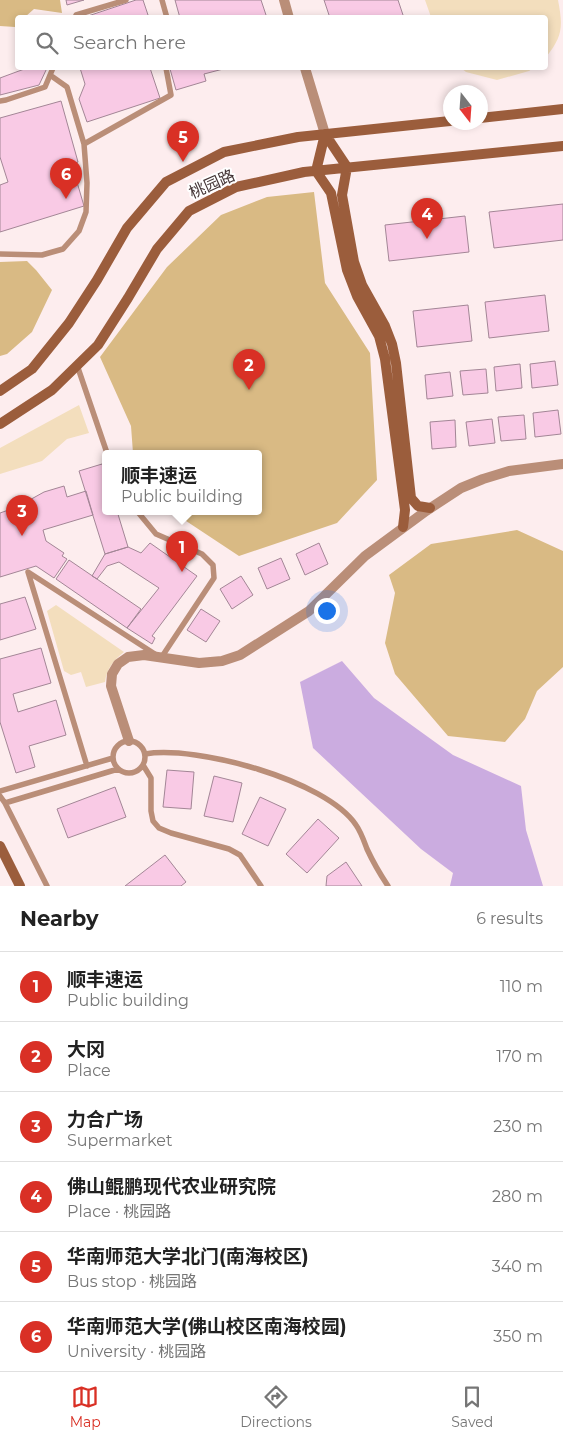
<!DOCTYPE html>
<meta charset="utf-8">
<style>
:root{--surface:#fff;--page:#f2f2f2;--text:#222;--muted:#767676;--line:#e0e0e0;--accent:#d93025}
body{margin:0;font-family:Montserrat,"Noto Sans SC",sans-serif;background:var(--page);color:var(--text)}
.compass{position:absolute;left:443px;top:85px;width:45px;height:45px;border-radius:50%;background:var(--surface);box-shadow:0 2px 8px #0003;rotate:163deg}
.you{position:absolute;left:326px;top:610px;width:18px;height:18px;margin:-12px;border:4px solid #fff;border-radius:50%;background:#1a73e8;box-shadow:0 0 0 8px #1a73e833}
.badge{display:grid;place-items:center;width:32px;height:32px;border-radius:50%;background:var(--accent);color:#fff;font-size:16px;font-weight:700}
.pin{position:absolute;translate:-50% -41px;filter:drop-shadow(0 1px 2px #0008)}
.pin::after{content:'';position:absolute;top:26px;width:18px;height:15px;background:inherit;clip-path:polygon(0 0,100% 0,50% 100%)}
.popup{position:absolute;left:102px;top:450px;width:160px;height:65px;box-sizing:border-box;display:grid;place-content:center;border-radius:5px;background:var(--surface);filter:drop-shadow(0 1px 4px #0005);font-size:16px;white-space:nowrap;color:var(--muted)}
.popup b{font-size:19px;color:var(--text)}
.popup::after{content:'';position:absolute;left:50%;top:100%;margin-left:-10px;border:10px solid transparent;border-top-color:var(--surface)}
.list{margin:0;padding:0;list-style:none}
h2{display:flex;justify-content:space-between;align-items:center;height:65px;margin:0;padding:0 20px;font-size:21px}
h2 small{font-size:16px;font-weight:400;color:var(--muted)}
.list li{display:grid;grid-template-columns:32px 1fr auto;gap:15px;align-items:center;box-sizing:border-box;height:70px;padding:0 20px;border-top:1px solid var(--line)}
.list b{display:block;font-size:19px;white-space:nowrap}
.list p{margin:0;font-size:16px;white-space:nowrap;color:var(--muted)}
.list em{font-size:16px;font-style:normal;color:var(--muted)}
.icon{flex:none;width:28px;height:28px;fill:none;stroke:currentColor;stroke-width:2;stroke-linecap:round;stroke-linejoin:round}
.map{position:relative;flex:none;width:563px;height:886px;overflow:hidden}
.search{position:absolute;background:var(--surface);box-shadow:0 2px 8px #0003;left:15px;right:15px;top:15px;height:55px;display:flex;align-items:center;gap:12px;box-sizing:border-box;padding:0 18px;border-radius:5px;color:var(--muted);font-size:19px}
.sheet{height:485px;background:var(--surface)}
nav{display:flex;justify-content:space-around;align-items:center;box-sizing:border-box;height:70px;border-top:1px solid var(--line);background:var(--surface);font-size:14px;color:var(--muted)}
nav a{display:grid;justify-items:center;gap:2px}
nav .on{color:var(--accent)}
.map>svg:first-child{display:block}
.green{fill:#f3debd}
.forest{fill:#d9ba84}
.water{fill:#cbace0}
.building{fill:#f9cae5;stroke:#a38696}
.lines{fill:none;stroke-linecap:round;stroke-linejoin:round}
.lane{stroke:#ba8e78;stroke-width:5.5}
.street{stroke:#ba8e78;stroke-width:10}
.secondary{stroke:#9b5d3c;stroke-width:10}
.labels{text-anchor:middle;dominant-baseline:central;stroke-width:4;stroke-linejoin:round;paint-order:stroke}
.street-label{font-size:16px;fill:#433435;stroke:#fff}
</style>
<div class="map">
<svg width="563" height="886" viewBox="0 0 563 886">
<rect width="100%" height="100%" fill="#fdedee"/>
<!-- green -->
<path class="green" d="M425,0H558C563,26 563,36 546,57V18L431,17Z
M461,68H533L529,71L497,80L466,72Z
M79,405L89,433L67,439L42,461L0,474V448Z
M56,605L124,652C113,661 107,668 105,682L86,687L81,672L71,675L64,671L47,611Z"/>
<!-- forest -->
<path class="forest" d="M0,0H60L62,13L34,9L25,17L18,18L17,25L15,27L0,26Z
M314,192L325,283L370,353L377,480L337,523L239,556L171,511H258V453H133L131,426L100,357L167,267L221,215L267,197Z
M27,261L36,270L52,290L32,332L7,354L0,356V262Z
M517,530L563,551V667L537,691L525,719L505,742L448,736L395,674L385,643L395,593L389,575L431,544Z"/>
<!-- water -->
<path class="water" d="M342,661L374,698L453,755L521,786L526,830L543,886H450L453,873L421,849L313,748L300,682Z"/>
<!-- building -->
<path class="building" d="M66,0H84L67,5Z
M136,0H143L149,18H82Z
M175,0H261L267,18H180Z
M324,0H398L404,18H330Z
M27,68H47L39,85L0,95V78Z
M80,68H150L160,98L87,122L79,99L85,84Z
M176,68H227L204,74L206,81L176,90L170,69Z
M61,101L78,162L72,165L84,206L0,232V185L8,182L0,157V118Z
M563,204V240L494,248L489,212Z
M465,216L469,252L389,261L385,225Z
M545,295L549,331L489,338L485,302Z
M468,305L472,341L417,347L413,311Z
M555,361L558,385L532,388L530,364Z
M520,364L522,388L496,391L494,367Z
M486,369L488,393L463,395L460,371Z
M450,372L453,396L427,399L425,375Z
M558,410L561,434L535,437L533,413Z
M524,415L526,439L501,441L498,417Z
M492,419L495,443L469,446L466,422Z
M455,420L456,447L432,449L430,422Z
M102,464L106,475V511H117L128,547L105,554L79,471Z
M64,486L67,497L86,491L93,515L43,530L46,541L64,553L62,556L67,559L54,578L36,566L0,577V513L17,507L44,492Z
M150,543L197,576L152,636L155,638L152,644L127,628L159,588L119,562L107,566L97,579L92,576L105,554L128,547L141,553Z
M319,543L328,564L305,575L296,554Z
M281,558L290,579L267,589L258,568Z
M69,560L141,609L127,628L56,579Z
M241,576L253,595L232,609L220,589Z
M25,597L36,629L0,640V604Z
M201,609L220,621L206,642L187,630Z
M41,648L51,683L13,694L18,712L56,700L66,735L29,746L35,767L16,773L0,722V659Z
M167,770L194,772L191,809L163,807Z
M214,776L242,783L233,822L204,816Z
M115,787L126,817L68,838L57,809Z
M260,797L286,809L268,846L242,834Z
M318,819L339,838L307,873L286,854Z
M165,855L186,882L181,886H125Z
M346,862L362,886H326L327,876Z"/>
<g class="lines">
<!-- lane -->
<path class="lane" d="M162,0L167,18
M75,18L76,15L126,0
M0,101L6,100L45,87L53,68
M84,144L171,95L166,68
M0,254L42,255L63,249L79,231L86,212L87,183L84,144L67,87L50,75
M77,365L107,453
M113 757a16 16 0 1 1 32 0a16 16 0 1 1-32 0Z
M145,754C196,745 326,780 356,825C361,832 364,841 367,849C373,862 380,874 388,886
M143,765L151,778V811L153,821L159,828L171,833L229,849L240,855L261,886
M87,766L28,572L161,658L214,578L213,565L202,554L156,534L137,511
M0,791L113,758
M0,796L5,803L47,886
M5,803L118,769"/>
<!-- street -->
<path class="street" d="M284,0L289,18
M305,68L325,134
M129,741L111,686L112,674L118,664L128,657L144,655L199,663L222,661L240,655L309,611L365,556L426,511L461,488L483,479L509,471L563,464"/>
<!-- secondary -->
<path class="secondary" d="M480,118L563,109
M325,134L316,171L331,193L347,270L357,296L379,336L385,359L405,510L403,527
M325,134L347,167L342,195L354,262L362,285L385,326L392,344L396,363L411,498L418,506L430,508
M0,391L32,369L69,323L97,280L127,228L166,182L224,152L298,137L450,121
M0,424L52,390L98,345L128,298L157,249L189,211L236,187L304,172L563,146
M0,846L20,886"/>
</g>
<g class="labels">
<!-- street labels -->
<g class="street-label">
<text transform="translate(212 184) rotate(-24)">桃园路</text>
</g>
</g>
</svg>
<svg class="compass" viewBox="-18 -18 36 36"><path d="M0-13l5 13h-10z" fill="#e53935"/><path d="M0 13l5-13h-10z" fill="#767676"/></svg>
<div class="you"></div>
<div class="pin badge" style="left:182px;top:572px">1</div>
<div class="popup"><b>顺丰速运</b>Public building</div>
<div class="pin badge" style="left:249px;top:390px">2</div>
<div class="pin badge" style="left:22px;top:536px">3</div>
<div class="pin badge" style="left:427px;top:239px">4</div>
<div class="pin badge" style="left:183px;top:162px">5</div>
<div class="pin badge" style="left:66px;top:199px">6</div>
<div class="search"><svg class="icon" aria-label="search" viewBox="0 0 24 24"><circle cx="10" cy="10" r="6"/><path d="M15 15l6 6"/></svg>Search here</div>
</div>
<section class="sheet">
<h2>Nearby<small>6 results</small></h2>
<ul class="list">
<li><span class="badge">1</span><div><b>顺丰速运</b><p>Public building</p></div><em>110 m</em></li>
<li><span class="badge">2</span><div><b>大冈</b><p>Place</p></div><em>170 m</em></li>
<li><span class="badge">3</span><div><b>力合广场</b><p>Supermarket</p></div><em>230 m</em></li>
<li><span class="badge">4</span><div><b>佛山鲲鹏现代农业研究院</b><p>Place · 桃园路</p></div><em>280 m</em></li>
<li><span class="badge">5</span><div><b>华南师范大学北门(南海校区)</b><p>Bus stop · 桃园路</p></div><em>340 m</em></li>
<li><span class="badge">6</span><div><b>华南师范大学(佛山校区南海校园)</b><p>University · 桃园路</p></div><em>350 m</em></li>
</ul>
</section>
<nav>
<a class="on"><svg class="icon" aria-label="map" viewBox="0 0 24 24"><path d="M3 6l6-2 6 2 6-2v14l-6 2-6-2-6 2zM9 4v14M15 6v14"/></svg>Map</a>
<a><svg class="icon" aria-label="directions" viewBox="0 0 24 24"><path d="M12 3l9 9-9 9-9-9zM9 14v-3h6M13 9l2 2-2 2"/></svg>Directions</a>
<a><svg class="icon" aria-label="saved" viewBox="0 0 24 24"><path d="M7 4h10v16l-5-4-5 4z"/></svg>Saved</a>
</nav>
